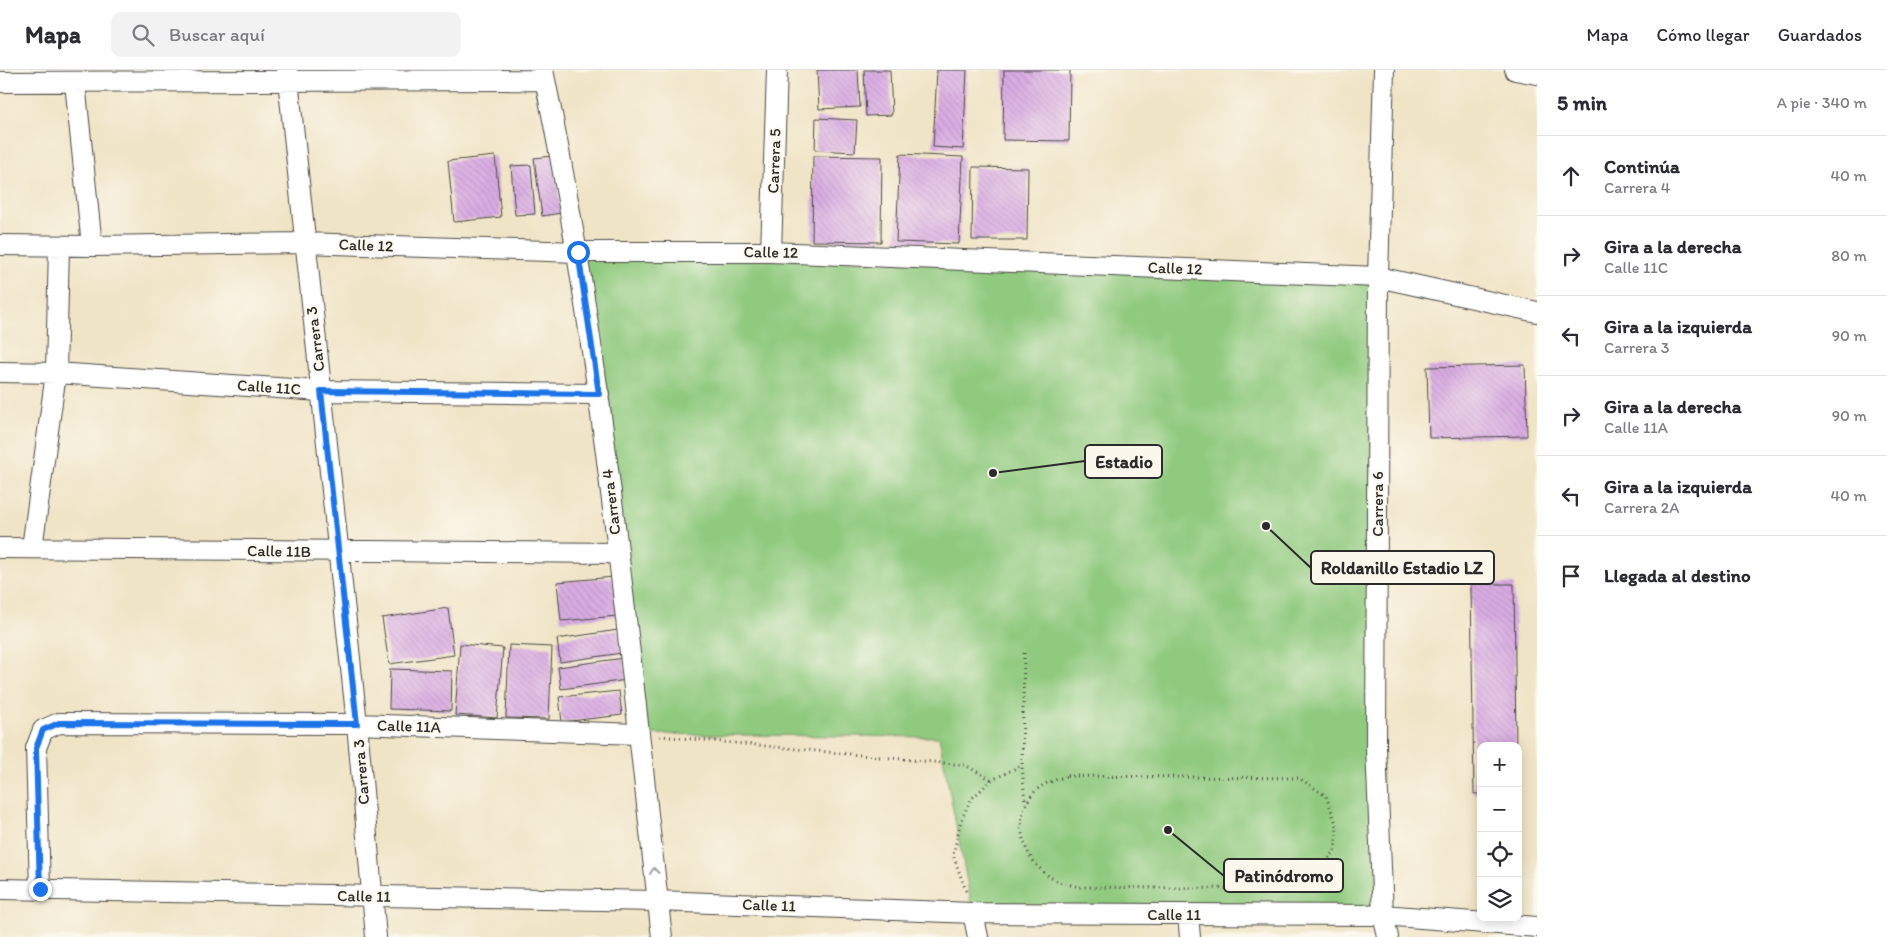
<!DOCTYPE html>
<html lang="es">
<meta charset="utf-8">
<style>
:root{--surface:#fff;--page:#f2f2f3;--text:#2b2b33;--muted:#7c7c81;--line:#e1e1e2}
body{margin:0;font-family:Itim,sans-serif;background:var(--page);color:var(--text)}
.controls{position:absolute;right:15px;bottom:15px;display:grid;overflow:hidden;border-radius:10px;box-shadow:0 2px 12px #0003}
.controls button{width:45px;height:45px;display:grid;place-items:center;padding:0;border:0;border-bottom:1px solid var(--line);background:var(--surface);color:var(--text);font:25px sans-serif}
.stop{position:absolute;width:15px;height:15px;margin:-11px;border:4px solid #1a73e8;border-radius:50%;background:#fff}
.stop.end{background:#1a73e8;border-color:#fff;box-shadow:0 1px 5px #0008}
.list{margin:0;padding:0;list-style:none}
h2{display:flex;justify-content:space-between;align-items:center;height:65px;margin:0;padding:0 20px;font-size:21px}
h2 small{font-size:16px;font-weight:400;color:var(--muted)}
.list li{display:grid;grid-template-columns:32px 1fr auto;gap:15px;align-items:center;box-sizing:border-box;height:80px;padding:0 20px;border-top:1px solid var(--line)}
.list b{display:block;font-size:19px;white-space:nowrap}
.list p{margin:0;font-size:16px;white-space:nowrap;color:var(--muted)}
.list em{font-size:16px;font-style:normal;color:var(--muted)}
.icon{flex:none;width:28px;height:28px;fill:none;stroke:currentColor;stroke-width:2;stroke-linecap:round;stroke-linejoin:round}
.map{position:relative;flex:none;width:1537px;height:867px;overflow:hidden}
header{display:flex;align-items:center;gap:30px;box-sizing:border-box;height:70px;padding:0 25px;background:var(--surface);border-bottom:1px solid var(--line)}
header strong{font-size:24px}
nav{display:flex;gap:28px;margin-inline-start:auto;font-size:18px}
.search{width:350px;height:45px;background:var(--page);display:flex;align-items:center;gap:12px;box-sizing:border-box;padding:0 18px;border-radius:10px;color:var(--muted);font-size:19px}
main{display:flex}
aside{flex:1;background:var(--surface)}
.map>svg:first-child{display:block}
.garden{fill:#90ca7f;stroke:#5e7a55}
.building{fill:url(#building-back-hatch)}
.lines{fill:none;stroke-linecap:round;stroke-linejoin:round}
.street-casing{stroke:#494742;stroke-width:22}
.path{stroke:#494742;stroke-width:3;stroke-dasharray:1 4;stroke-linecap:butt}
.street{stroke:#fff;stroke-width:20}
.oneway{stroke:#a0a0a0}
.route{stroke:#1a73e8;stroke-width:6}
.labels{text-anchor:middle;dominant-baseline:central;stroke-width:4;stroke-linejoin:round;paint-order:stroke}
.street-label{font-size:16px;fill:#2b2b2b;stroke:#fbf7ec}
.leader{fill:none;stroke:#2b2b2b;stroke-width:2}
.callout-dot{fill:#2b2b2b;stroke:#fbf7ec;stroke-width:2}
.callout{fill:#fbf7ec;stroke:#2b2b2b;stroke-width:2}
.callout-label{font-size:18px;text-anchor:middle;font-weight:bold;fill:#2b2b2b}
</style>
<header>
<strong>Mapa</strong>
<div class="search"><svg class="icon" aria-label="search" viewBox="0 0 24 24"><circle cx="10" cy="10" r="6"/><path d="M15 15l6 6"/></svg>Buscar aquí</div>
<nav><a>Mapa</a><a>Cómo llegar</a><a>Guardados</a></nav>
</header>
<main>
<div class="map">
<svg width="1537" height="867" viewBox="0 0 1537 867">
<defs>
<pattern id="building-back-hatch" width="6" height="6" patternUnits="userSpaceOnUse" patternTransform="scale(1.25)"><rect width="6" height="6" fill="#d9ace3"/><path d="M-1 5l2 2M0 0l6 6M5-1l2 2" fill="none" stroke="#ba94c3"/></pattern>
</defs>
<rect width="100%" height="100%" fill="#fbf7ec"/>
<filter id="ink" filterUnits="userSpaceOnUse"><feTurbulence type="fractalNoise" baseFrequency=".02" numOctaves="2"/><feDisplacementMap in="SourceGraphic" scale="10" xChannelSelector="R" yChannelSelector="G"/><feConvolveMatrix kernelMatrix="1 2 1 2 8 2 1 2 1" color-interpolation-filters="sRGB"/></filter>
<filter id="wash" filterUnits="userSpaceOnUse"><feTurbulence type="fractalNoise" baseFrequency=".0096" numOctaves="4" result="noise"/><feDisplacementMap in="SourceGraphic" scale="20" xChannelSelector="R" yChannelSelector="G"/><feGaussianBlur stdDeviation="1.12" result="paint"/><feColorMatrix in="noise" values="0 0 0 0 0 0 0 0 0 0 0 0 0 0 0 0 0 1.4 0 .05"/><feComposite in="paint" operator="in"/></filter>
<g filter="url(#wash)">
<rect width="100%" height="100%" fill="#f0e4c6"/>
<!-- garden -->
<path class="garden" d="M578,182L1378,207L1383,845L973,843L939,667L638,664Z"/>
<g id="blocks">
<!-- building -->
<path class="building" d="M817,0H858L860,37L819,39Z
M864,0H890L892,45L866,46Z
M937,0H967L963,79L933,77Z
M1004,0H1070L1069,71L1003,70Z
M816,48L857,50L855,82L815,80Z
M900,84L963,87L959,174L896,172Z
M495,86L501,147L454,152L448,91Z
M553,86L561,143L542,146L534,88Z
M813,86L882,87L881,172L812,171Z
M531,95L535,144L515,145L511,96Z
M973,97L1028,98L1027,170H972Z
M1525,295L1527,366L1429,368L1427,297Z
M614,507L617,546L561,551L557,512Z
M1471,514H1514L1516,676H1481V724H1474Z
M448,538L454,585L389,594L382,548Z
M618,560L622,583L560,592L557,569Z
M460,574L503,578L497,648L455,645Z
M509,575L552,577L549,649L506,648Z
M624,588L627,610L561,619L558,597Z
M390,599L452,601L451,641L389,639Z
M619,621L622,645L562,652L559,627Z"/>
</g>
</g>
<g filter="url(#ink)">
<use href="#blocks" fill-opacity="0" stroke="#494742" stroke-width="1"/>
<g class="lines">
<defs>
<path id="street" d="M287,0L357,654L376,867
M543,0C603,286 628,577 662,867
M1384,0L1378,207L1376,677L1383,845L1388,867
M1515,0L1537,4
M0,12L545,10
M75,13L92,176
M0,175L92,176L304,173L578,182H771L1378,207L1537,242
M771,182L777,0
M0,302L56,303L321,321L599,324
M0,478L617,483
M32,478L56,303L59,176
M0,819L658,831L973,843L1383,845L1537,857
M40,819L36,678L43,660L59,653L357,654L638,664
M973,843L978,867
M1188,845L1190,867"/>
</defs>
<!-- street casing -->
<use href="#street" class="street-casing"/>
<!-- path -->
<path class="path" d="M1024,583L1022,695L1025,733
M660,666L965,695L992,710
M1067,706L1299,708L1326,726L1337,756L1335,781L1312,808L1279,819L1080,817C1073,815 1064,814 1057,811C1022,794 1007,744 1039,718C1046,712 1059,709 1067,706Z
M966,821L953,785L961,750L971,729L992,710L1022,695"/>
<!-- street -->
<use href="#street" class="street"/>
</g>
<!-- one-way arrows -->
<defs><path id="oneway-chevron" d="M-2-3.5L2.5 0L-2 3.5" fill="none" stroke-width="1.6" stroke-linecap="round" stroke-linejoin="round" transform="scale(1.25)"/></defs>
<use class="oneway" href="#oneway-chevron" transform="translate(654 801) rotate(-97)"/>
</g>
<g class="lines" filter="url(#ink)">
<!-- route -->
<path class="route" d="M40,819L36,678L43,660L59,653L357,654L321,321L599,324L578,182"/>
</g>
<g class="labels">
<!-- street labels -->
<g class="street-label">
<text transform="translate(774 91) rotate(-88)">Carrera 5</text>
<text transform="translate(366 175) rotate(2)">Calle 12</text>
<text transform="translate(771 182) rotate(1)">Calle 12</text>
<text transform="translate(1175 198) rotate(2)">Calle 12</text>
<text transform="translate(315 269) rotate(-97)">Carrera 3</text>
<text transform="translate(269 317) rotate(4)">Calle 11C</text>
<text transform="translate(611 432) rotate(-97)">Carrera 4</text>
<text transform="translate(1377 434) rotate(-90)">Carrera 6</text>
<text transform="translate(279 481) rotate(1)">Calle 11B</text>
<text transform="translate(409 656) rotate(2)">Calle 11A</text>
<text transform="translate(361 702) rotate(-95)">Carrera 3</text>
<text transform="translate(364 826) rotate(1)">Calle 11</text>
<text transform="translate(769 835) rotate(2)">Calle 11</text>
<text x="1174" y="844">Calle 11</text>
</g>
</g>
<!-- callouts -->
<path class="leader" d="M993 403L1085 391M1266 456L1311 498M1168 760L1224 806"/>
<g class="callout-dot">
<circle cx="993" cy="403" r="5"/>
<circle cx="1266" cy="456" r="5"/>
<circle cx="1168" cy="760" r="5"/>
</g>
<g class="callout">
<rect x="1085" y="375" width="77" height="33" rx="5"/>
<rect x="1311" y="481" width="183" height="33" rx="5"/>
<rect x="1224" y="789" width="119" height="33" rx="5"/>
</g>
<g class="callout-label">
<text x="1124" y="398">Estadio</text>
<text x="1402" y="504">Roldanillo Estadio LZ</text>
<text x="1284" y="812">Patinódromo</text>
</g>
</svg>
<div class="controls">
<button>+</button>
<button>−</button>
<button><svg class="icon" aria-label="locate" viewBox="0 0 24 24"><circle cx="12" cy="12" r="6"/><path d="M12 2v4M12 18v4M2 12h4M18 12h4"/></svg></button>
<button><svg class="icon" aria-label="layers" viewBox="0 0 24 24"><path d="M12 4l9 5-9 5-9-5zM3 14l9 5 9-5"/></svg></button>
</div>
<div class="stop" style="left:578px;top:182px"></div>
<div class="stop end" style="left:40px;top:819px"></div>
</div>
<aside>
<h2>5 min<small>A pie · 340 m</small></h2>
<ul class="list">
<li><svg class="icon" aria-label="ahead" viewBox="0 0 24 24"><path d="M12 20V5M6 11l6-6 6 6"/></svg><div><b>Continúa</b><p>Carrera 4</p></div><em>40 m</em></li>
<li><svg class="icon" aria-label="right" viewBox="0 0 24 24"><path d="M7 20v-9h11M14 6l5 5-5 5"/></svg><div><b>Gira a la derecha</b><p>Calle 11C</p></div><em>80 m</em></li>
<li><svg class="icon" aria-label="left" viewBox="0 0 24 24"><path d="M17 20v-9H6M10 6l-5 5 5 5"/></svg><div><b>Gira a la izquierda</b><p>Carrera 3</p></div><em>90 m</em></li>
<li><svg class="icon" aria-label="right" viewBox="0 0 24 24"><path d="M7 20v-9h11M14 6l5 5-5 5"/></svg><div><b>Gira a la derecha</b><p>Calle 11A</p></div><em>90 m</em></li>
<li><svg class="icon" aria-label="left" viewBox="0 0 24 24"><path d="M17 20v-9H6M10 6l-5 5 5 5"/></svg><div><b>Gira a la izquierda</b><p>Carrera 2A</p></div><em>40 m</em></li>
<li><svg class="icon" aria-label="arrive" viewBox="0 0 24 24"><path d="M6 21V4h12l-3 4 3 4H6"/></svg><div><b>Llegada al destino</b></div></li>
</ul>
</aside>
</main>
